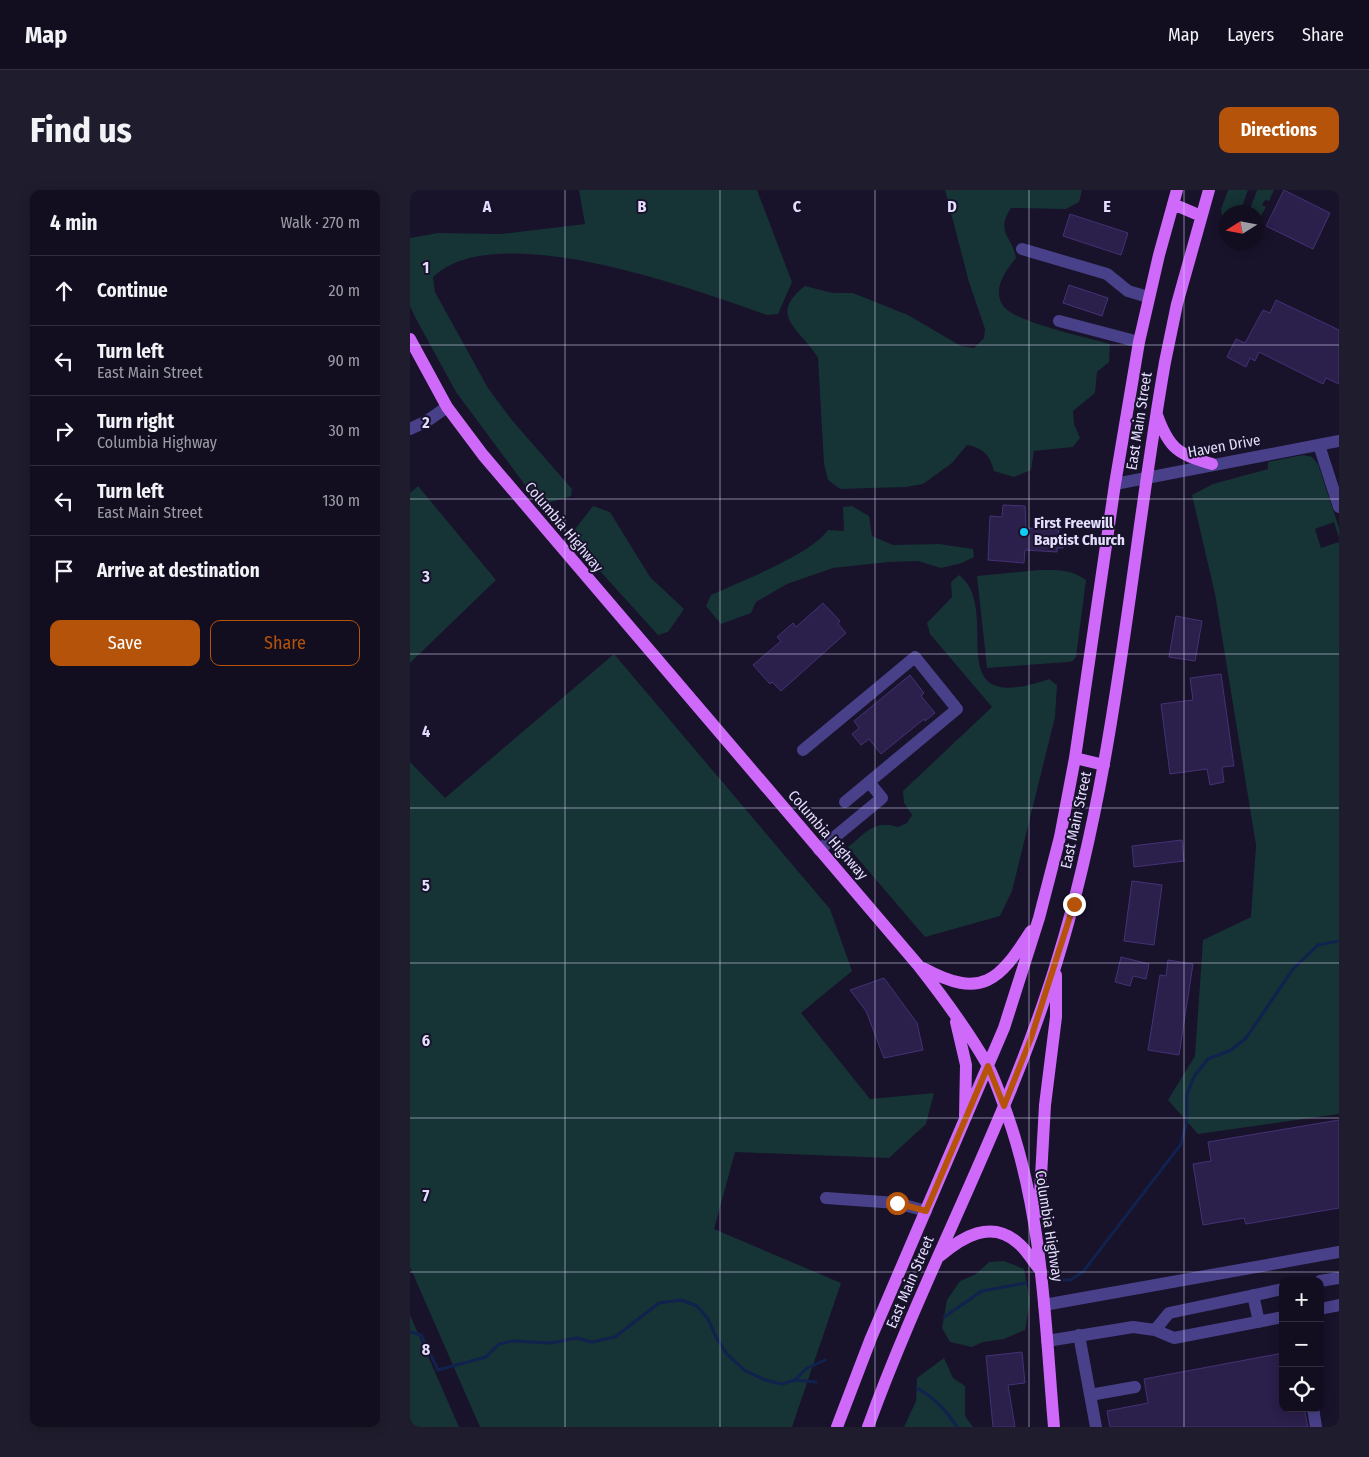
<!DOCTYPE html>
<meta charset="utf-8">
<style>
:root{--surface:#120e20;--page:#1f1c2d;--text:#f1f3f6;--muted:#9c9ca5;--line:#312e3e;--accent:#b45309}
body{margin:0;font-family:"Fira Sans Condensed",sans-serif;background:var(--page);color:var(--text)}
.controls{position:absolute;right:15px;bottom:15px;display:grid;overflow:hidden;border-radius:10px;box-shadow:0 2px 12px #0003}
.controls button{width:45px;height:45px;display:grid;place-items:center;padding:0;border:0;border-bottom:1px solid var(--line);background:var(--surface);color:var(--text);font:25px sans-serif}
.compass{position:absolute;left:809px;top:15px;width:45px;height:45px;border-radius:50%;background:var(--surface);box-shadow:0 2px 12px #0003;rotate:259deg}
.stop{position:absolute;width:15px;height:15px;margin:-11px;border:4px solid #b45309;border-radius:50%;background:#fff}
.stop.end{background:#b45309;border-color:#fff;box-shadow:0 1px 5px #0008}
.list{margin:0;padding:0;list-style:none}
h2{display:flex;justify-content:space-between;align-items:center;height:65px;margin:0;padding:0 20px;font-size:21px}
h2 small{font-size:16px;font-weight:400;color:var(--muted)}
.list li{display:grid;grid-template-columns:32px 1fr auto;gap:15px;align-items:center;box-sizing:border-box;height:70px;padding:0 20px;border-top:1px solid var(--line)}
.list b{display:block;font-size:19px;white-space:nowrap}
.list p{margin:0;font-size:16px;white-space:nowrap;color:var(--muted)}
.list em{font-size:16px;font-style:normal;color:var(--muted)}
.actions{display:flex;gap:10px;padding:15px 20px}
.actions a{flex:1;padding:11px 0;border:1px solid var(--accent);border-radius:10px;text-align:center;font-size:18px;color:var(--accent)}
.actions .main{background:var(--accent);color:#fff}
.icon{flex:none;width:28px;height:28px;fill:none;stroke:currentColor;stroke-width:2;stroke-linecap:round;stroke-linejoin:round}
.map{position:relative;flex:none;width:929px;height:1237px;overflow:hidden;border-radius:10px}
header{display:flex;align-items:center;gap:30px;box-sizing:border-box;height:70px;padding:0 25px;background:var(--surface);border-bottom:1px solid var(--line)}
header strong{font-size:24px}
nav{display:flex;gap:28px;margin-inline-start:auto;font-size:18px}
.intro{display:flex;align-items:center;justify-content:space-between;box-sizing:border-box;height:120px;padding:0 30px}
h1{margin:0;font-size:35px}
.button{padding:12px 22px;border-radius:10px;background:var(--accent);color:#fff;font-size:18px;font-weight:700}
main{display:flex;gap:30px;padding:0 30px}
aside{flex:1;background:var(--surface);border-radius:10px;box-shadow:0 2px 12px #0003}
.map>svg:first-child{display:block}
.green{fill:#163335}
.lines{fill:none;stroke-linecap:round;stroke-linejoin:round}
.stream{stroke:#10224d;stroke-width:3}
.building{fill:#2b1f4b;stroke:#453276}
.minor{stroke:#484088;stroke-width:12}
.major{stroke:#ce69f9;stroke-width:12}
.route{stroke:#b45309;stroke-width:6}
.grid{fill:none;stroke:#e4defe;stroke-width:1;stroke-opacity:0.55}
.poi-dot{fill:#12cdf5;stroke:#18122b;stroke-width:2}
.labels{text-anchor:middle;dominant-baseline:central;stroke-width:4;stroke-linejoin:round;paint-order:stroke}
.street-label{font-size:15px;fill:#e4defe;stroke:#18122b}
.poi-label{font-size:15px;font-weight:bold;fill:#e4defe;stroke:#18122b;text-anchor:start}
.grid-label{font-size:16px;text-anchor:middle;font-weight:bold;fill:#e4defe;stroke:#18122b;stroke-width:4;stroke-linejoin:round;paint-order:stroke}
</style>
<header>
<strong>Map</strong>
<nav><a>Map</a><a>Layers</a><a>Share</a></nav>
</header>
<div class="intro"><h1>Find us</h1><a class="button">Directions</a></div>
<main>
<aside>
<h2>4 min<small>Walk · 270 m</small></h2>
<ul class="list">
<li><svg class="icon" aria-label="ahead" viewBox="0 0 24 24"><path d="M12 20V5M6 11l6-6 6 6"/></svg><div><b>Continue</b></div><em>20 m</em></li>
<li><svg class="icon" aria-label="left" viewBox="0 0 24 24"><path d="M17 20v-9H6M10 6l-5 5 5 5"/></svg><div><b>Turn left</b><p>East Main Street</p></div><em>90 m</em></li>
<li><svg class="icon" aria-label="right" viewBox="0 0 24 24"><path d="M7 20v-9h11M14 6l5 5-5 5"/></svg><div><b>Turn right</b><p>Columbia Highway</p></div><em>30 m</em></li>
<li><svg class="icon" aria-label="left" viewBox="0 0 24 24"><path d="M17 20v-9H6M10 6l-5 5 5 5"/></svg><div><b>Turn left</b><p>East Main Street</p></div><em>130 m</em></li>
<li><svg class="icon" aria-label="arrive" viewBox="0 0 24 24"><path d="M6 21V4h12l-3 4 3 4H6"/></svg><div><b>Arrive at destination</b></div></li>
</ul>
<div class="actions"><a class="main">Save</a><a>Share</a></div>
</aside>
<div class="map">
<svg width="929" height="1237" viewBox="0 0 929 1237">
<rect width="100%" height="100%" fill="#18122b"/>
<!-- green -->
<path class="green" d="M169,0H347L382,92L368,124L357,125C286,100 86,26 23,87L25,102L78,198L101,229L162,299L161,306L138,313L115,295L46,202L5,127L0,116V48L28,43L91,44L175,34Z
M535,0H672L669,12L656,19L601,18C585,43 602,45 606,68C595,82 581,100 594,117C606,132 679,148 700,154L699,172L687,182L685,203L663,221L664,234L670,248L663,257L624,261L621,280L604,287L584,281C580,265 573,258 557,255L542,273L513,294L496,297L430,299L418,290L414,274L408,168C392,140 356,126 395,96L423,103H443L498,125L551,156L564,158L574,148L575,139L559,92Z
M818,0H838L830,22H816V28L812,25L811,19Z
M847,0H864L859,11L855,10L852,15L856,17L847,33L846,22H839Z
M893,265L902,267L908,274L929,338V348L924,332L905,339L911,358L929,352V924L788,944L758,910L785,866L793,750L841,727L846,655L805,404L782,305L803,294L858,279V272Z
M8,296L86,390L0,473V303Z
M183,316L200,322L240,387L274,419L258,442L248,445L159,347Z
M442,316L459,326L462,346L483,355L529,354L563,359L564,367L552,373L531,378L508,371L479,372L423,378L377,394L346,412L341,423L311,434L296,416L301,405C331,391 400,365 418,340L434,341L433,317Z
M629,380C648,380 661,379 676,390L666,467L663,471L658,472L577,478L567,386Z
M549,385C595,420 524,529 639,489L647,495L645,527L602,701L590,726L515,747L438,657C456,643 464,629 488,637L497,633L502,625L494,613L493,601L582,517L520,444L517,433L542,407L541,392Z
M204,464L420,719L442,781L391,823L460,909L524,903L516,934L479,968L325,962L304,1039L431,1093L382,1237H70L0,1077V572L35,608Z
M594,1071L614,1079L620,1111L615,1140L594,1149L573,1152L562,1157L540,1152L532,1138L537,1110L550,1091L566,1084L579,1072Z
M0,1125L49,1237H0Z
M534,1168L543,1188L555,1196V1226L563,1237H494L506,1211L507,1188Z"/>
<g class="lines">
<!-- stream -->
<path class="stream" d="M648,1090H660L673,1082L771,954L777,930V904L785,885L798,869L821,860L836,848L883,779L908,755L929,751
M534,1127L572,1101L616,1093
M0,1142L11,1145L28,1180L76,1167L89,1154L103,1151L141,1153L167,1148L182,1152L205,1147L249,1113L272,1110L287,1116L298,1129L306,1147L316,1163L334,1180L355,1190L372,1194L385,1190L397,1178L415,1170
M385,1190L406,1192
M507,1198C523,1207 537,1221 547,1237"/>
</g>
<!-- building -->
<path class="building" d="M874,0L920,23L903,59L856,36Z
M660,24L718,43L711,65L653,46Z
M659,95L698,108L692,126L653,113Z
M866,110L929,140V194L916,188L913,194L849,162L845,171L840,168L836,177L817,167L826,149L835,153L853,120L860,123Z
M593,315L615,316L616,338L649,340L648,344H654L653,358H647V362L615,360L614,373L578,370L580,326L592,327Z
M413,413L430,431L428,434L436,443L371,501L362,492L360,494L343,475L371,451L367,447L383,433L386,437Z
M766,426L792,431L785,471L759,467Z
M811,484L824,576L812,577L814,592L800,595L797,579L760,584L751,514L783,510L780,488Z
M500,485L514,503L511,506L525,523L515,531L514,529L471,564L459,549L451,555L442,544L449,538L444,531Z
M772,650L774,671L724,677L722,656Z
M722,691L752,695L744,755L714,751Z
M711,767L739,774L736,789L723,786L720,796L705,792Z
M758,770L783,774L769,865L738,860L750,785L756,786Z
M474,788L507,833L513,860L474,868L456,821L440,800Z
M929,930V1018L836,1034L834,1028L793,1035L783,974L801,971L798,952Z
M612,1162L615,1193L598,1195L605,1237H583L576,1166Z
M873,1163V1218H894L898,1237H700L697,1221L738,1213L734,1189Z"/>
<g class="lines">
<!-- minor -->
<path class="minor" d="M612,59L697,84L718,101L738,107
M649,131L729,152
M0,239L17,231L37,217
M909,255L929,317
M705,294L929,251
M393,560L505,467L547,519L435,612
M409,660L472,608L459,592
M416,1008L487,1013L516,1021
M910,1091L929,1088
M843,1105L849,1132
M634,1115L929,1062
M910,1119L929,1115
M745,1140L764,1148L873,1127
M669,1145L686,1237
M637,1151L723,1137L745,1140L759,1123L873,1099
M680,1205L725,1197
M903,1218L906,1237"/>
<!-- major -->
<path class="major" d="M763,14L791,26
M0,149L37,217L73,265L508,775C533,807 557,839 577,874C586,891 592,910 598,927C633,1027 635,1133 644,1237
M747,225C759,259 768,264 802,274
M665,568L694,575
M513,778C572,810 589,791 621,741
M546,832L556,875L555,926
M629,1022L635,915L646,827V785
M530,1066C552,1047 581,1029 608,1053C617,1060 623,1072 631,1081
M427,1237L461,1148L594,838L629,728L650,647L665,568L705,294L729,152L749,65L767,0
M458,1237C515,1079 598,932 647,771C707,577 720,371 755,172L767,114L799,0"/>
</g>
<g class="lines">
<!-- route -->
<path class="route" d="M487,1013L516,1021L578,876L594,916L621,848L664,714"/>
</g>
<!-- grid -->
<path class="grid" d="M155,0V1237M310,0V1237M465,0V1237M619,0V1237M774,0V1237M0,155H929M0,309H929M0,464H929M0,618H929M0,773H929M0,928H929M0,1082H929"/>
<!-- markers -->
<circle class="poi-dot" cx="614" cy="342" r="5"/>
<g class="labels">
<!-- street labels -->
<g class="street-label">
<text transform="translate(729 231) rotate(-81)">East Main Street</text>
<text transform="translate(814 256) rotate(-10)">Haven Drive</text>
<text transform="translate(154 337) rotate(50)">Columbia Highway</text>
<text transform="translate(666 630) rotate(-78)">East Main Street</text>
<text transform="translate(418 645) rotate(49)">Columbia Highway</text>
<text transform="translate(639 1036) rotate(81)">Columbia Highway</text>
<text transform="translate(500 1092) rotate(-67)">East Main Street</text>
</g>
<!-- poi labels -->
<g class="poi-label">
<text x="624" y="333">First Freewill<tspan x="624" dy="17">Baptist Church</tspan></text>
</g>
</g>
<g class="grid-label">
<text x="77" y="22">A</text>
<text x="232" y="22">B</text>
<text x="387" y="22">C</text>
<text x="542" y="22">D</text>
<text x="697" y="22">E</text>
<text x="16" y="83">1</text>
<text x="16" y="238">2</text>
<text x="16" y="392">3</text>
<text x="16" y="547">4</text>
<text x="16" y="701">5</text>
<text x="16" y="856">6</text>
<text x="16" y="1011">7</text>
<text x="16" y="1165">8</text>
</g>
</svg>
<div class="controls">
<button>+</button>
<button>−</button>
<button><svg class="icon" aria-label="locate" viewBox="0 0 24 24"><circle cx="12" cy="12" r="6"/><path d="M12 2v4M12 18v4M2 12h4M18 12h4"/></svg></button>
</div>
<svg class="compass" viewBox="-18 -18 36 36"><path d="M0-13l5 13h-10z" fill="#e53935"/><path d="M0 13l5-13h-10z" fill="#9c9ca5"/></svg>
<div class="stop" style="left:487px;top:1013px"></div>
<div class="stop end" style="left:664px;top:714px"></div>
</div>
</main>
